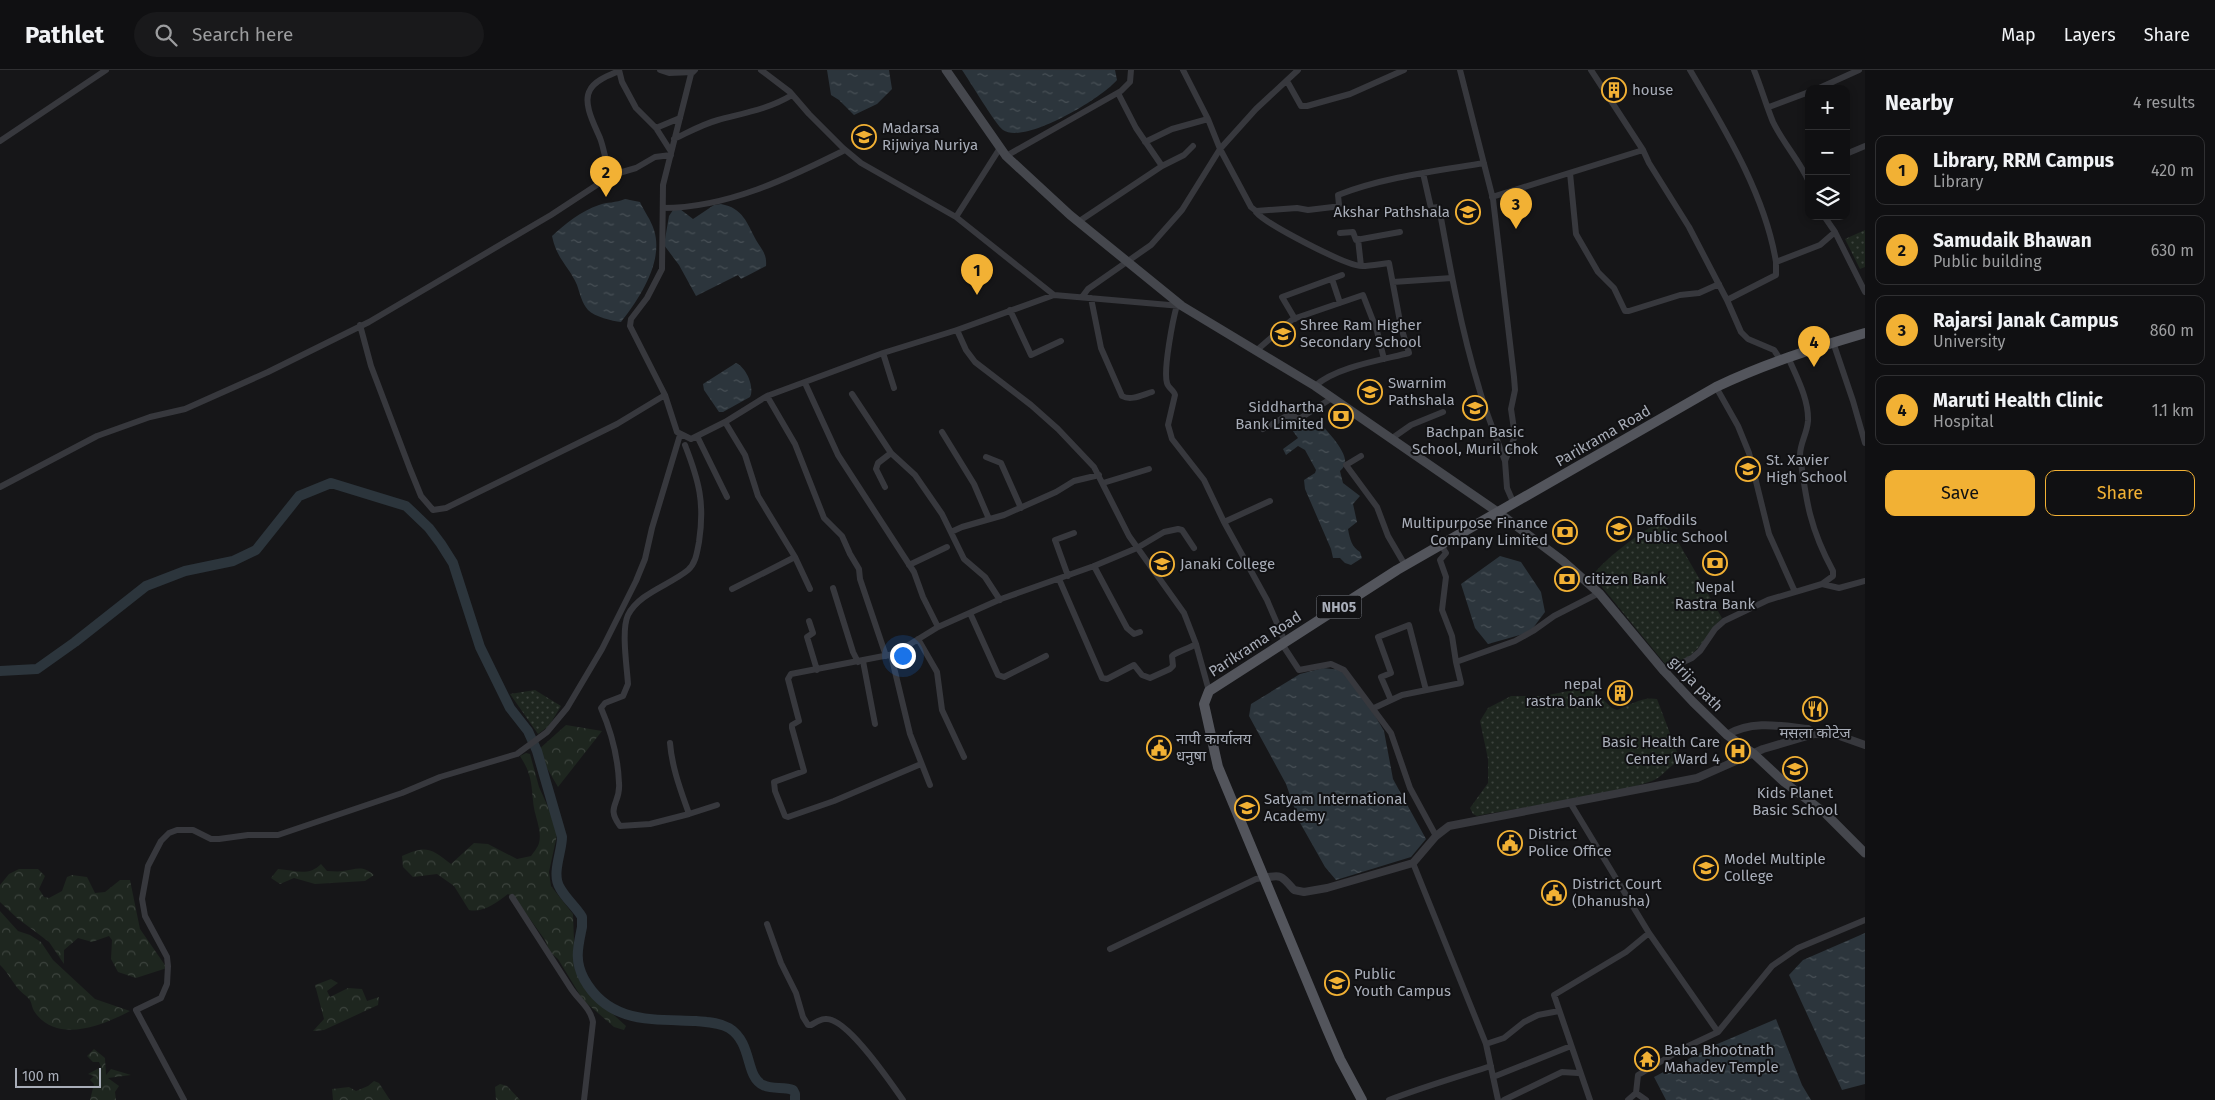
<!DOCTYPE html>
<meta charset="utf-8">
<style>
:root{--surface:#101012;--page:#19191b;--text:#f1f3f6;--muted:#9c9d9f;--line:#303032;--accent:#f2b134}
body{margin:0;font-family:"Fira Sans","Noto Sans Devanagari",sans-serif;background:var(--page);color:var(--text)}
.controls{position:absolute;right:15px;top:15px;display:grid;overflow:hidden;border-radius:10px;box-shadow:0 2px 8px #0003}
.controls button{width:45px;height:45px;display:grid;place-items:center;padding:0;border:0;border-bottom:1px solid var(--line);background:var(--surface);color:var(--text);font:25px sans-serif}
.scale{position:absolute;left:15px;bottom:12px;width:86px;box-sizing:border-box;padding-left:5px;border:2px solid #a8adb8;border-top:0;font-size:14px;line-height:18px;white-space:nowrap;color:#a8adb8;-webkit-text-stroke:4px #111113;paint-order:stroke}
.you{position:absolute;left:902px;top:585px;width:18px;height:18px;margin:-12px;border:4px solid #fff;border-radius:50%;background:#1a73e8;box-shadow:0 0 0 8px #1a73e833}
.badge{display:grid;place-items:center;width:32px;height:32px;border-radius:50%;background:var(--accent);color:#111;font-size:16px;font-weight:700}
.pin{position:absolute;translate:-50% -41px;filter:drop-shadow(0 1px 2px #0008)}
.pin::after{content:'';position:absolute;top:26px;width:18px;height:15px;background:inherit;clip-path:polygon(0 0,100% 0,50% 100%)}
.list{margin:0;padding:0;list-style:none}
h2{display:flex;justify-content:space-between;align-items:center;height:65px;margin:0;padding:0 20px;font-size:21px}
h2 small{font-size:16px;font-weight:400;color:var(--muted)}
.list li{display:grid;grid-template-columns:32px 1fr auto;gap:15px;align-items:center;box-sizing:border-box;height:70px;margin:0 10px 10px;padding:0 10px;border:1px solid var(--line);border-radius:10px}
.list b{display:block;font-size:19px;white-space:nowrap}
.list p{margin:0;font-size:16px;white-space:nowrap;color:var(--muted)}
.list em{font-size:16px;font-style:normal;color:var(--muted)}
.actions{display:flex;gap:10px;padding:15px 20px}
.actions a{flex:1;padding:11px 0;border:1px solid var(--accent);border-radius:10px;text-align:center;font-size:18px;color:var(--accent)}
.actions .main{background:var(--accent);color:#111}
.icon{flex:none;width:28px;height:28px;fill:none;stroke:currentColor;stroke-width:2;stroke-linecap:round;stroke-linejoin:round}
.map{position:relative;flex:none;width:1865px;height:1030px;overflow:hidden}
header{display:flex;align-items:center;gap:30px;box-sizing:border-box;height:70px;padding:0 25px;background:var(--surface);border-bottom:1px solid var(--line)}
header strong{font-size:24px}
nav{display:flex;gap:28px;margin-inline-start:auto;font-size:18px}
.search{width:350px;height:45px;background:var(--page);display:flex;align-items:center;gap:12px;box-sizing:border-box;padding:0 18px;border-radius:28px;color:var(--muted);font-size:19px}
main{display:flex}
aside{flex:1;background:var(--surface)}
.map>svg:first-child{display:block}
.forest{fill:url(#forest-crowns)}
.park{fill:url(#park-dots)}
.water{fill:url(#water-ripples)}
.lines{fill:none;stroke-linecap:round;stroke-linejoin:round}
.river{stroke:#2c353c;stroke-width:10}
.minor{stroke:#37383d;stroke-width:6}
.tertiary{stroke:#37383d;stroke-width:8}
.secondary{stroke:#45474d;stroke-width:9}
.primary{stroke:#53555c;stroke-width:10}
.labels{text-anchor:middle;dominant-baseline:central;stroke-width:4;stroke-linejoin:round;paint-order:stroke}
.shield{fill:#111113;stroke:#7b7e86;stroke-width:1}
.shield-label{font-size:14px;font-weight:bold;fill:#a8adb8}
.poi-label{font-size:15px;fill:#a8adb8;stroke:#111113;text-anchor:start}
.street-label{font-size:15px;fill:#a8adb8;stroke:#111113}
</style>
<header>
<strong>Pathlet</strong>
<div class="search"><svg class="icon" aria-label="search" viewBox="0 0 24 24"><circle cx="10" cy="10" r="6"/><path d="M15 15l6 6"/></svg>Search here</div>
<nav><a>Map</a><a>Layers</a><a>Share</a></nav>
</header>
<main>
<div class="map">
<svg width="1865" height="1030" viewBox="0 0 1865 1030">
<defs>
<pattern id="forest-crowns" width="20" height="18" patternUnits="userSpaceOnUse" patternTransform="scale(1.25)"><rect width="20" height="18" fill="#1e261f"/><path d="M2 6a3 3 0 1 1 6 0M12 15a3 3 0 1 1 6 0" fill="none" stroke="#3c433d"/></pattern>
<pattern id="park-dots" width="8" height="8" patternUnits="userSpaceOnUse" patternTransform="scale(1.25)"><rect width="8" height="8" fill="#1e261f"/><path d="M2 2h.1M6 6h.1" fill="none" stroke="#3c433d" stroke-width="1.8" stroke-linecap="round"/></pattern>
<pattern id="water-ripples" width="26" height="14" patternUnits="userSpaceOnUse" patternTransform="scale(1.25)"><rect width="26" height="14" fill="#2c353c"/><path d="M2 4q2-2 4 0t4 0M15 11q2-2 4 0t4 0" fill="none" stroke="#485056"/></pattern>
</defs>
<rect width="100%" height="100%" fill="#161618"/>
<!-- forest -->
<path class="forest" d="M566,655L602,661L558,717L537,681Z
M526,683L530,684L539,717L554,750L557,765L549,802L551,816L573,844L575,899L593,926L626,956L624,960L614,957L583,930L558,889L550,882L545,870L515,828L508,824C496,833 483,843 469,840L454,816L437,804L413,807L403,797L402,786C426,775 431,778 451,794L474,773L488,774L517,789L531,786C534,782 538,777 539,773C542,762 536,749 534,738C531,716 533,706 520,686Z
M321,794L327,801C332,801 338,802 343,801C356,799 363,795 374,805L365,811L315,814L294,808L280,814L271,808L278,799C294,800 309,807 321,794Z
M19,799H38L45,806L39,819L44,827L49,828L62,821L67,807L72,805L87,807L95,823L105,822L120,810H130L140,859L167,898L136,908L118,902L111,889L112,870L109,866L92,872L78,868L64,880V894L49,872L17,848L0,832V815L9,804Z
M0,841L18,861L30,865L41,872L53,890L95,929L130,941C104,955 56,975 34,941C32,938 32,934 30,930C26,925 20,922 16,916C10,908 7,902 0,895Z
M331,909L338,913L327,921L330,927L348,918L362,919L367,931L379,927L378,935L324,960L313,961L324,949L315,915Z
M94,979L105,988L106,1005L111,999L131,1005L108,1008L119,1016L115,1022L116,1030H90L94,1014L90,1010L94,1006L88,1004L101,997L99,992H93L87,986Z
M374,1011L379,1013L390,1030H333L332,1019L349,1017L356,1021L368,1016Z
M500,1014L507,1016L520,1030H496L495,1017Z"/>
<!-- park -->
<path class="park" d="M1865,160V197L1860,199L1845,169Z
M1657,454L1663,455L1673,463L1722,548C1709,562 1689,599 1666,595L1593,506C1598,494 1644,459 1657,454Z
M1590,617L1612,638L1617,640C1630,635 1643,626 1657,629L1677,682L1676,693C1666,699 1661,708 1652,711C1596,731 1535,734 1477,746L1473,744L1470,738L1488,713V689L1480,651L1488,638L1511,626H1543Z
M535,620L561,636L549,656L538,664L510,624Z"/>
<!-- water -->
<path class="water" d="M827,0H889L892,19L877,34L854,45L839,30L831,25Z
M962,0H1115L1117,10C1102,28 1025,75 1003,60C996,55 969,10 962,0Z
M625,129L640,132C644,141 651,150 654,160C664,191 640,228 621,252C612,251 595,247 588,240C582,233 580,224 577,215C569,196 557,190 552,166C565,154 581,141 599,135C607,132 616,133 625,129Z
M721,134C743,138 747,153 756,170C762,180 767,184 766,196L741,209L738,205L696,226L679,195L664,175L669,146L673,140L680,139L693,149L714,135Z
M736,293C746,297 755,317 750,327L723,342H719L704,320L703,314Z
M1292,346C1298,357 1307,353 1317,351C1325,358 1348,382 1345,394C1344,397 1342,399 1340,401L1343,413L1360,426L1353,434L1357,452L1348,459C1350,470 1352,477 1360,482L1362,488L1351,495L1345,493L1340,488H1333L1331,479L1305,419L1304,410L1315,403L1316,400L1305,380L1298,376L1286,385L1283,379L1298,368L1284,349Z
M1500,486L1521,492L1541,522L1545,542L1530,562L1488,574L1475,558L1461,514Z
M1323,598L1342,600L1359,618L1384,661L1393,709L1426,769L1411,787L1336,810L1325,797L1299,751L1286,714L1249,646L1251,634L1300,604Z
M1865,863V1014L1842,1020L1789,905L1803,890Z
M1776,949L1802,1015L1811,1030H1666L1654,1007L1715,975Z"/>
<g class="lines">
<!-- river -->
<path class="river" d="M0,601L37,599L75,572L146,516L185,501L233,491L256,480L299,426L331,413L406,436L429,458L441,474L453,493L480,577L510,638L528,661L537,681L562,767C562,782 551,804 560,818C566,829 576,837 582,847C582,849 582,853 582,857C578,877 574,890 584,909C609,954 652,949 696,951C707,952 719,952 729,958C753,973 745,1007 763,1015C773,1020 784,1016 793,1020L795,1024V1030"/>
<!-- minor -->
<path class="minor" d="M619,0L622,12L636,38L656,58L670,80
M660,0L669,3L693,2
M695,0L691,4L663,115L662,199L647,228L631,249L630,256L665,325L677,362L691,369L725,352L767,326L883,283L957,260L1054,225L1181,236
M761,0L790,22L809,44L843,78L861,93L956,147L1054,225
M1183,0L1208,49L1220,79L1251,137L1256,141L1297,138L1308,140L1333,137L1339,135L1338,125C1384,107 1436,101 1484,93
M1460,0L1493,129L1514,307L1515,320L1511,339L1515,366L1505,391L1507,418L1514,434
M1690,0C1724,58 1765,124 1776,192
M1754,0C1761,17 1766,35 1773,52C1783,73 1800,91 1809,112
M1287,11L1301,36H1307L1350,24L1404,0
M1817,19L1859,0
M1118,23L1136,58L1162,96
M1769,37L1809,22
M656,58L680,48
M674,69C689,62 703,54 718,50C744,43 769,39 792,25
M0,71L106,0
M1145,72L1172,59L1208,49
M1643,80L1649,93L1689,157L1727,230L1741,262L1748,269L1774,280L1780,289
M1846,84L1865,76
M1006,86L1121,21L1130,12L1131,0
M1423,103L1431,138L1439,137C1450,198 1461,259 1479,318C1486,343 1496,367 1505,391
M1570,103L1576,164L1598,202L1614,218L1625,241H1629L1680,225L1699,223L1719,214
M612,105C605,94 605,81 600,68C595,56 582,33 590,20C595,10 610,5 619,1
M1492,127L1643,80L1591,0
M663,138C727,138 789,108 845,80
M1256,142C1266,154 1346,196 1362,196C1371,196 1380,194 1389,193L1401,257L1409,283C1381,290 1336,297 1315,316
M1824,146L1835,162L1865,222
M956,147L1000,78
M1078,152L1162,96L1184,85L1193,76
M1340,163L1353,162L1356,170L1400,162
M1358,169L1361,196
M1332,209L1340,233
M1393,212L1452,208
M1082,227L1088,219L1151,175L1182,140L1220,79L1256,39L1298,0
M1091,228L1101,278L1122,326C1131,331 1142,325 1152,322
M1727,230L1776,205V192L1820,175L1835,162
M1177,235C1173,249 1163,300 1167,313C1168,318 1174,320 1175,325L1168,355L1172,369L1204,410L1224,452L1267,530L1285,572
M1010,240L1031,285L1061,271
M1295,249L1282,227L1342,205
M360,255L371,296L410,399L421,426L433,440L446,438L617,354L665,325
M957,260L966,280L975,292L1031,335L1058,359L1094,397L1129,466L1184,543L1196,574L1209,621
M1833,272L1853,331L1865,373
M1257,280L1293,249L1363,225L1377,261L1384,289
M883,283L894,318
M1788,287C1796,306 1809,329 1808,351C1807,364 1800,373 1800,385C1806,431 1810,459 1833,501V506L1822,514
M805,313L838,385L914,502L923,527L938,557
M1716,317L1738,356L1749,383L1769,464L1795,522
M852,324L891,383L915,405L942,444L964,489L985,507L1000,530
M767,326L795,374L824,448L842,466L850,484L859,499L860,509L886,586
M725,352L745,385L758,426L795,487L810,519
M1263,359L1290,344L1299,349L1332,328
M942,362L974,414L989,449
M697,366L727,427
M1391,369L1411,355L1443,342
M685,375C699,411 705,433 699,472C697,482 696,493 688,500C670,515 639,523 628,545C621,560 627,597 628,614L623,626L605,633L601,638C611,661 618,688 619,713C621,734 605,736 620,756L650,754L689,744
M1361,386L1346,395L1377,437L1388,466L1405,495
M986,387L1001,393L1021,438
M1103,413L1149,399
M0,417L97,366L150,347L185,339L268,302L369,252L551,145L612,105L636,98L655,87L671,85
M885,417L876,399L878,393L891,383
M1224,452L1270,431
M951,462L962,457L1004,445L1056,422L1074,411L1099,405
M909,495L947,477
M1094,496L1127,558L1134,564L1140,562
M1068,506L1055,470L1074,463
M1059,509L1102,608L1107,609L1134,595L1142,605L1150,608L1170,599L1173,596L1172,586C1177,581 1189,579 1196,574
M833,518L853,582L858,592
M732,519L795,487
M970,543L998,605L1004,607L1046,586
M809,551L813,563L807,567L817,600
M918,569L937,602L942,640L964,687
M1282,574L1299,600L1331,594L1344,600L1391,663L1410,718L1436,766
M891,585L910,664L930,715
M863,591L875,654
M1456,592L1515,571L1533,561L1554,546L1599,523
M1664,601L1692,588L1700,581L1715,559L1724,551L1768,530L1822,514L1839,518L1865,511
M1391,630L1381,607L1391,603L1378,567L1409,555L1426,620
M1374,638L1402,625L1461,613L1456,592L1452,566L1442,540L1446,507L1440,490L1446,483L1441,475
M670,673C672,698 681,721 689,744L717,735
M921,694L834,731L788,747L785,746L775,721L774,712L804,701L792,658V655L799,651L788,609L791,604L894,584L938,557L1001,529L1094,496L1137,478L1164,462L1178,459L1182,460L1194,478
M1571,734L1649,863L1718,962
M1413,793L1486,974L1498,1030
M512,827C531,857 551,887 570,917C578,930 590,937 593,952L584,1030
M767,854L781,893L796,923L803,947L808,955H811C815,953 820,949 825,949C846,946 891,1013 903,1030
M1110,879L1256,809L1264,808
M1486,974L1504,968L1524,952L1538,945L1559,941
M1493,1007L1571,976
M184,1030L136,940L161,928L167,914L168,896L167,887L145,846L142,829L148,796L161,771L169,763L177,760H193L211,769H219L248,765H278L402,723L440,707L517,684L547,662L567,638L602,579L636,511L645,489L652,458L680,365
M1389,1030C1423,1017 1457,1007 1491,996
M1504,1030L1562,1002L1578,1003
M1590,1030L1554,925L1626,882L1649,863
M1628,1030L1636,1023
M1646,1030L1636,1023L1638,1005L1684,978L1718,962L1772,896L1798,878L1865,850"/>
<!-- tertiary -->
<path class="tertiary" d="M1727,665C1751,650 1781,656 1808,659L1814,664
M1264,808C1282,804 1282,806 1294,820L1304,822L1327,818L1413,793L1436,766L1449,756L1697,708L1763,679L1814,664H1834L1865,675"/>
<!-- secondary -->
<path class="secondary" d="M946,0L1006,86L1070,145L1182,236L1315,316L1499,443L1563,491L1599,523L1664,601L1693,632L1727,665L1754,684L1784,712L1825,743L1865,783"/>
<!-- primary -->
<path class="primary" d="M1362,1030L1340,989L1327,959L1218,697L1204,634L1209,621L1397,500L1716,317C1764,294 1814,278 1865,263"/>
</g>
<!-- icons -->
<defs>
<symbol id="building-ring" viewBox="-11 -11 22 22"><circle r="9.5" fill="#111113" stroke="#f2b134" stroke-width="1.5"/><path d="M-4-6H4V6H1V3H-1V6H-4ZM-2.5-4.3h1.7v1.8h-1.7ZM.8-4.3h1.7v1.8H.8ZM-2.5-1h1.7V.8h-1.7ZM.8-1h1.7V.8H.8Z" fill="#f2b134"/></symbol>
<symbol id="school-ring" viewBox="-11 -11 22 22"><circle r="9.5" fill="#111113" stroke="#f2b134" stroke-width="1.5"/><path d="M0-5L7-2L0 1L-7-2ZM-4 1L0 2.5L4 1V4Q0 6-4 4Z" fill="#f2b134"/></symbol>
<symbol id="bank-ring" viewBox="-11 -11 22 22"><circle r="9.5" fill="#111113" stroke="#f2b134" stroke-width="1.5"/><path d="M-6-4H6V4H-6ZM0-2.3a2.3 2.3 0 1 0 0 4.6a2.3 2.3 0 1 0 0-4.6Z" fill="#f2b134"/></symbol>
<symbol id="restaurant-ring" viewBox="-11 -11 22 22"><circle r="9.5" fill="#111113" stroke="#f2b134" stroke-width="1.5"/><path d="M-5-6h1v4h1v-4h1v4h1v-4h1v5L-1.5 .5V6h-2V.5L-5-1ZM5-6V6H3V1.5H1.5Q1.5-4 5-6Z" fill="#f2b134"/></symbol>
<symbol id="civic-ring" viewBox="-11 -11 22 22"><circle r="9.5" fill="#111113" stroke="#f2b134" stroke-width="1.5"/><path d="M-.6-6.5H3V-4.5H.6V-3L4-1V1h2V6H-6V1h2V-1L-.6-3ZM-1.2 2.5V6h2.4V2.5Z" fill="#f2b134"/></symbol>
<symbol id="hospital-ring" viewBox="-11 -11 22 22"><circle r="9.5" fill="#111113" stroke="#f2b134" stroke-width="1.5"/><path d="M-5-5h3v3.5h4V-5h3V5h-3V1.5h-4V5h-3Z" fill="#f2b134"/></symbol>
<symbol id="temple-ring" viewBox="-11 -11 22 22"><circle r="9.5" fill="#111113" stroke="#f2b134" stroke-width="1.5"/><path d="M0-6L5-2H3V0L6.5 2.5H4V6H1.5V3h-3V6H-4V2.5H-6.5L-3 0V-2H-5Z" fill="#f2b134"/></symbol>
</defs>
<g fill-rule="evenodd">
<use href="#building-ring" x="1600" y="6" width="28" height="28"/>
<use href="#school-ring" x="850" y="53" width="28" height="28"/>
<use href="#school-ring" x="1454" y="128" width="28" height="28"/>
<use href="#school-ring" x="1269" y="250" width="28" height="28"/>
<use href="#school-ring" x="1356" y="308" width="28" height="28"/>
<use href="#school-ring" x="1461" y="324" width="28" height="28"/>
<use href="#bank-ring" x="1327" y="332" width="28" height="28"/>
<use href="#school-ring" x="1734" y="385" width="28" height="28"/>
<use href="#school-ring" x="1605" y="445" width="28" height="28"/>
<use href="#bank-ring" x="1551" y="448" width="28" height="28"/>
<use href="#bank-ring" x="1701" y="479" width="28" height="28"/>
<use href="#school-ring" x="1148" y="480" width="28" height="28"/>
<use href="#bank-ring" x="1553" y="495" width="28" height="28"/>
<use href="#building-ring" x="1606" y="609" width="28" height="28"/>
<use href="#restaurant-ring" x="1801" y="625" width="28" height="28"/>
<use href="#civic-ring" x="1145" y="664" width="28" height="28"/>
<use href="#hospital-ring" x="1724" y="667" width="28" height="28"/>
<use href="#school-ring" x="1781" y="685" width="28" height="28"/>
<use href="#school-ring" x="1233" y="724" width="28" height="28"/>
<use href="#civic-ring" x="1496" y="759" width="28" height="28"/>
<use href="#school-ring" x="1692" y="784" width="28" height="28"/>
<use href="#civic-ring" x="1540" y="809" width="28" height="28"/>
<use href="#school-ring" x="1323" y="899" width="28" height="28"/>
<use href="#temple-ring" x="1633" y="975" width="28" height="28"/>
</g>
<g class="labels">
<!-- shield labels -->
<rect class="shield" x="1316.5" y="525.5" width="45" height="23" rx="4"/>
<g class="shield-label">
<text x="1339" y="537">NH05</text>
</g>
<!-- poi labels -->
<g class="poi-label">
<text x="1632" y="20">house</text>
<text x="882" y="58">Madarsa<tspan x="882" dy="17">Rijwiya Nuriya</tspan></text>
<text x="1450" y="142" text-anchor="end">Akshar Pathshala</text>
<text x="1300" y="255">Shree Ram Higher<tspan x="1300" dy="17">Secondary School</tspan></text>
<text x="1388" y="313">Swarnim<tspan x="1388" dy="17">Pathshala</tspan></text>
<text x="1324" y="337" text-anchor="end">Siddhartha<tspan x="1324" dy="17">Bank Limited</tspan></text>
<text x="1475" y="362" text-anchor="middle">Bachpan Basic<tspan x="1475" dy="17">School, Muril Chok</tspan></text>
<text x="1766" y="390">St. Xavier<tspan x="1766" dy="17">High School</tspan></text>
<text x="1636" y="450">Daffodils<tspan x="1636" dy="17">Public School</tspan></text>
<text x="1548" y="453" text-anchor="end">Multipurpose Finance<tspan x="1548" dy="17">Company Limited</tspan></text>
<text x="1180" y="494">Janaki College</text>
<text x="1584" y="509">citizen Bank</text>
<text x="1715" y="517" text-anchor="middle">Nepal<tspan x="1715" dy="17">Rastra Bank</tspan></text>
<text x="1602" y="614" text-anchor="end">nepal<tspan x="1602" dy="17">rastra bank</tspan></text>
<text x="1815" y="663" text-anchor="middle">मसला कोटेज</text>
<text x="1176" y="669">नापी कार्यालय<tspan x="1176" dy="17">धनुषा</tspan></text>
<text x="1720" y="672" text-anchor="end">Basic Health Care<tspan x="1720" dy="17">Center Ward 4</tspan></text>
<text x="1795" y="723" text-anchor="middle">Kids Planet<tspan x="1795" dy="17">Basic School</tspan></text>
<text x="1264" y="729">Satyam International<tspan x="1264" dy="17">Academy</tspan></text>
<text x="1528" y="764">District<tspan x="1528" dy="17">Police Office</tspan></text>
<text x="1724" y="789">Model Multiple<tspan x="1724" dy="17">College</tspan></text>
<text x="1572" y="814">District Court<tspan x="1572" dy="17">(Dhanusha)</tspan></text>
<text x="1354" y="904">Public<tspan x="1354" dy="17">Youth Campus</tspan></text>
<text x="1664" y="980">Baba Bhootnath<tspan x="1664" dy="17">Mahadev Temple</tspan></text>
</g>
<!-- street labels -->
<g class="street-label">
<text transform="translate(1603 366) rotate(-30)">Parikrama Road</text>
<text transform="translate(1255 574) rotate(-33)">Parikrama Road</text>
<text transform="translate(1696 614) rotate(46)">girija path</text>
</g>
</g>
</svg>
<div class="controls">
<button>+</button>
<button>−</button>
<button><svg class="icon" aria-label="layers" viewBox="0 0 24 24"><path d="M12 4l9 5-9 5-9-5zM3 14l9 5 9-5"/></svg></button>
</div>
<div class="scale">100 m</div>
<div class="you"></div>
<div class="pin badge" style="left:977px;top:225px">1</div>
<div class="pin badge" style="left:606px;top:127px">2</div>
<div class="pin badge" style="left:1516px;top:159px">3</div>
<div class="pin badge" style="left:1814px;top:297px">4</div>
</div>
<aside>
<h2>Nearby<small>4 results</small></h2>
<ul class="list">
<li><span class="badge">1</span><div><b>Library, RRM Campus</b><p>Library</p></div><em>420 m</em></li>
<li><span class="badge">2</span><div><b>Samudaik Bhawan</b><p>Public building</p></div><em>630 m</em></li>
<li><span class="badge">3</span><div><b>Rajarsi Janak Campus</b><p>University</p></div><em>860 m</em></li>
<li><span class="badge">4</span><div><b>Maruti Health Clinic</b><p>Hospital</p></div><em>1.1 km</em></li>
</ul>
<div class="actions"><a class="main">Save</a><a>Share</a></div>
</aside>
</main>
